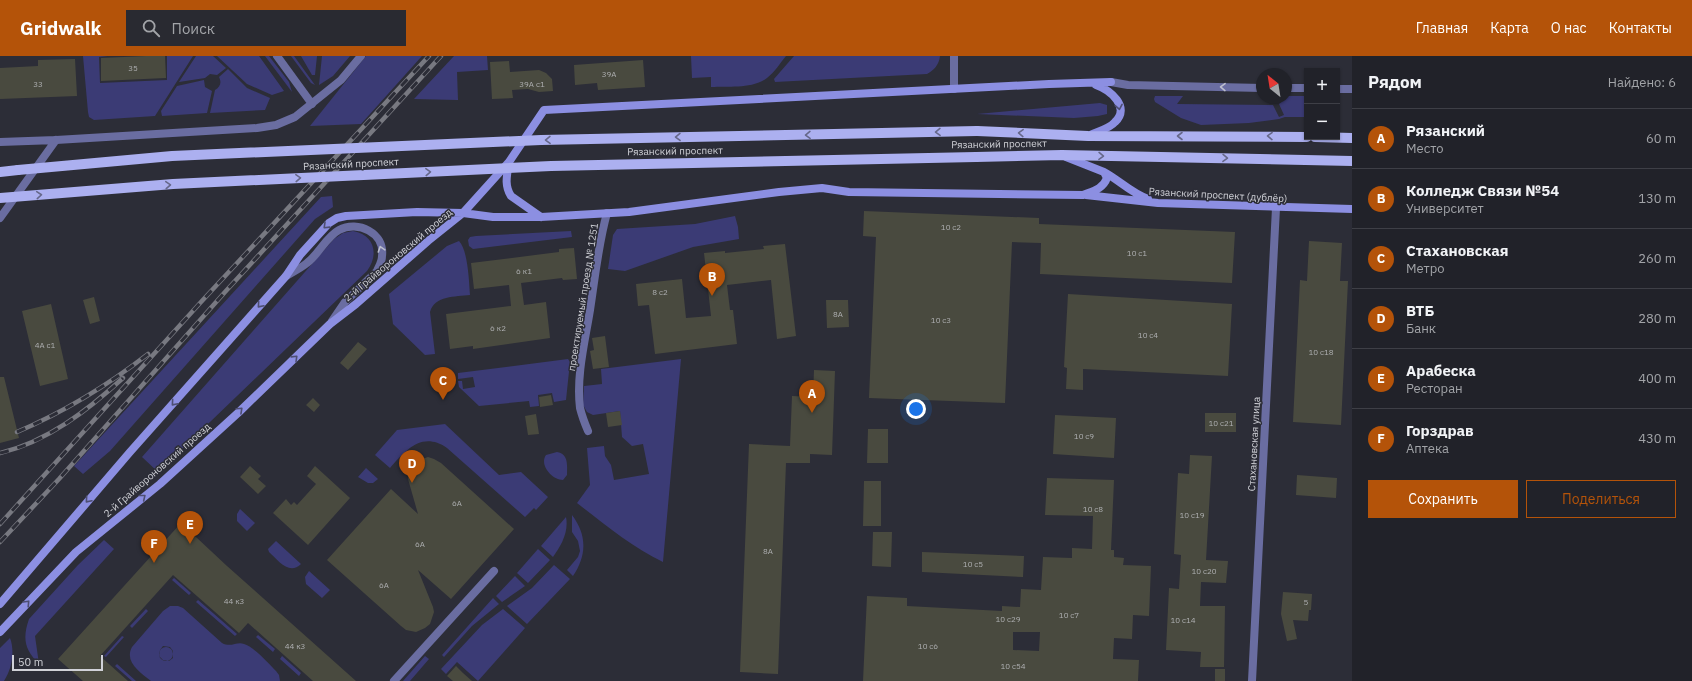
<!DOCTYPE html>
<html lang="ru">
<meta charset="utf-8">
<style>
:root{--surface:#212229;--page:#292a31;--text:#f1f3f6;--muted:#a2a4a8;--line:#3e3f46;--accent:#b45309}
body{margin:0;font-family:"IBM Plex Sans",sans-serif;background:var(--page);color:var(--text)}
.controls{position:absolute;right:12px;top:12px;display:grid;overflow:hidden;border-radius:0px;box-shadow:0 1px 3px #0004}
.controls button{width:36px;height:36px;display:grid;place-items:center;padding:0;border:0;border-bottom:1px solid var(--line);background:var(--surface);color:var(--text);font:20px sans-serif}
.compass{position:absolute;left:1256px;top:12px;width:36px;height:36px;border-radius:50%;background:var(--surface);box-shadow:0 1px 3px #0004;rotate:330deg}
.scale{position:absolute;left:12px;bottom:10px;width:91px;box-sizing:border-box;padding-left:4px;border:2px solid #d1d2d8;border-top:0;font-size:11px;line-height:14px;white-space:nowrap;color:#d1d2d8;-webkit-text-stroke:3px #2c2d37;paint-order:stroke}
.you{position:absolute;left:916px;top:353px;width:14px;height:14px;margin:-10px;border:3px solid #fff;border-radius:50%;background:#1a73e8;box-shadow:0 0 0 6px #1a73e833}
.badge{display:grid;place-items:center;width:26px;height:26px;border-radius:50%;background:var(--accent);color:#fff;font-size:13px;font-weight:700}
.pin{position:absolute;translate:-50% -33px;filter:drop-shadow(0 1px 2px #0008)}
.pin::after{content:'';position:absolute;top:21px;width:14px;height:12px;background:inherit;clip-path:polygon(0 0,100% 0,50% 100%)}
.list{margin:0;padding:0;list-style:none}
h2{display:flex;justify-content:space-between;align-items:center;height:52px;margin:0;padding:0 16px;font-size:17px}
h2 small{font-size:13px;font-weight:400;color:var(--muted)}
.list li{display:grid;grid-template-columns:26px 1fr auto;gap:12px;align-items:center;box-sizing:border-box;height:60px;padding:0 16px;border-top:1px solid var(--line)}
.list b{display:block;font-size:15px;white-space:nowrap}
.list p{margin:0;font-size:13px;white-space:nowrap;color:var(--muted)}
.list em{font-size:13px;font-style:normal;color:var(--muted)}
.actions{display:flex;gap:8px;padding:12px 16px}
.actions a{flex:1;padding:9px 0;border:1px solid var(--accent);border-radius:0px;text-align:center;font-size:14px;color:var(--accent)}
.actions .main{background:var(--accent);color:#fff}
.icon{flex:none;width:22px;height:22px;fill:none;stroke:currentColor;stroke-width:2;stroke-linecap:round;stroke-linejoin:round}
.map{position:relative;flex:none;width:1352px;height:625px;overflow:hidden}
header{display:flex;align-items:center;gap:24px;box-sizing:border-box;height:56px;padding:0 20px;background:var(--accent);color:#fff}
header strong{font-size:19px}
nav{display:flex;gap:22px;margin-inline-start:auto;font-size:14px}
.search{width:280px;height:36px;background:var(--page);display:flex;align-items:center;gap:10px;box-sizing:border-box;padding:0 14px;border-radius:0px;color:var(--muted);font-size:15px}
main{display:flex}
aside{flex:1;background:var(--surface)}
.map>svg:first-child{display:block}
.green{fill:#3b3b75;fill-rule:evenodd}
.building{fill:#494a3f;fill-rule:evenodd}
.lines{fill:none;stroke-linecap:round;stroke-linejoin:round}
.minor{stroke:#6a6da1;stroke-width:8}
.tertiary{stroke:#6a6da1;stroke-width:8}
.secondary{stroke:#8c8fe2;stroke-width:8}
.primary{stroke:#acb0f0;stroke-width:10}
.rail-casing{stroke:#787981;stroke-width:4.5}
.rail{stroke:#2c2d37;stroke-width:3;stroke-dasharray:9;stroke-linecap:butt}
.primary-bridge{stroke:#acb0f0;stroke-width:10}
.oneway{stroke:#bcbecd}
.oneway2{stroke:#4e4f73}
.oneway3{stroke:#66688a}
.labels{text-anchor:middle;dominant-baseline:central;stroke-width:3;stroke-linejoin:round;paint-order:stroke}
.number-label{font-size:8px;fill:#afb0b2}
.street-label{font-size:10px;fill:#d1d2d8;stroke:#2c2d37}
</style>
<header>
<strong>Gridwalk</strong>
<div class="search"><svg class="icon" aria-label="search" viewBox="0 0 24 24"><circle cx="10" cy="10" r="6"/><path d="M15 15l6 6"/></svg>Поиск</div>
<nav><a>Главная</a><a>Карта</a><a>О нас</a><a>Контакты</a></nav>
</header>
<main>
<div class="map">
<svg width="1352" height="625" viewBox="0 0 1352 625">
<rect width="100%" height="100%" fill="#2c2d37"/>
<!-- green -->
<path class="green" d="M83,0H108L99,1L100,27L167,24V0H193L155,60L94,64L89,61L88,56Z
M196,0H213L226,12L217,19L210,18L205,22L179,26Z
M217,0H259L284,35L272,39L247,28Z
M265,0H269L289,26L292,36Z
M291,0H294L315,29L311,27Z
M301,0H317L315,19H312Z
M322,0H350L333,20L319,29Z
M366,0H422L361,68L310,70Z
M454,0H487L488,14L457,16L458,44L414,43Z
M691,0H786C780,7 775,16 767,22C752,33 729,30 711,31V21L692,22Z
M794,0H940C939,9 934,14 927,18L775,26L774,23Z
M228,13L247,32L270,42L265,54L210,57L215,34C220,31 222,27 219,21Z
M204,24L205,31L212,35L207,57L162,60L161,55L177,30Z
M1155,40H1183L1177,48L1273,49L1279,61L1284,59L1279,48L1288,40H1307V61H1285L1279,63L1249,67L1201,69L1181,62L1155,46L1154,43Z
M1100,47L1107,49V58L1098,60L1074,62L977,58Z
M332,140L333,151L315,163L110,395L83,418L74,410L321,141Z
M735,160L738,171L739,183L693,191L625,215L608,213L613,179L617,173L695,168Z
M353,175C375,179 379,199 367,215L158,416L142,401L334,183L343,177Z
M571,175L572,181L473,193L469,190L468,184L470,181L476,180Z
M459,185C468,194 469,226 470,239C455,241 435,239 430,256L435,298L425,299L393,268L389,238L447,190Z
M568,303L570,306L566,344L554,346L552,337L538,339L539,350L530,351L529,345L479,350L459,331L458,325H462L463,333L475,331L473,321L458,323V317Z
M681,303L663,506C632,491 604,468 577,447L590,429L587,392L604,390L605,400L611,409L614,424L649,418L643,388L632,390L622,381L620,355L593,359L587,356L583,349L584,330L602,328L601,313Z
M445,368L499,419L521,416L548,441L536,454L534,452L525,461L447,392C422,375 406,394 390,412L375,399L397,374Z
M557,396C569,398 567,410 567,419L563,424C552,424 539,409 546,399Z
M366,412L378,423L373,427H368L358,421Z
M240,453L255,467L247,475L237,465V458Z
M572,459C587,479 587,499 573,520L567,514L578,501L580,495L578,485L572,476Z
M566,461C569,476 561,490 553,501L541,490Z
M104,484L114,493L35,580L39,608C25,594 22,583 29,563L78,509Z
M276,485L301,508C289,520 278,504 269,496L268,493Z
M538,493L550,504L528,527L517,517Z
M554,509L570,523L527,568L507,550L532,532Z
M309,515L330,534L322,542L306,528L305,521Z
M515,520L525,530L502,546L496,540Z
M174,522L191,537L189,539L172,524Z
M493,542L499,548L472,570L444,601L442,599Z
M198,544L237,578L235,580L196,546Z
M170,550H178L183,552L222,587C231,592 237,585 244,588C253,590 269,608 276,615L279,619L280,625H151C140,616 124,606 132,591L163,555ZM163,590L170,591L173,595V602L169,605L163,604L159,600L160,594Z
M146,553L148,555L132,572L130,570Z
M503,553L525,572L478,625L457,606L446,618L441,613L482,569Z
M258,579L275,593L273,596L256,581Z
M122,580L124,581L106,601L104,600Z
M10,582C15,595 12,613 4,625H0V592Z
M159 598a7 7 0 1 1 14 0a7 7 0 1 1-14 0Z
M282,600L301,617L299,620L280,603Z
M425,600L429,603L410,625H403Z
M117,608L136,625H132L115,610Z"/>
<!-- building -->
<path class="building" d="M146,0H165L166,22L101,25V2Z
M75,3L77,40L0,43V12L38,10V4Z
M643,4L645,31L598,34L597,27L575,29L574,9Z
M509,5L510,16L539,14L546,17L552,23L553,35L539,36L528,33L512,34L513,42L492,43L490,6Z
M864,155L1039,162V168L1235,176L1232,227L1040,218L1041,187L1012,186L1005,347L869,342L876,181L863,180Z
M1309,185L1342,187L1340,225H1348L1341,369L1293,366L1300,224L1307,225Z
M785,188L796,280L777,283L771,224L727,229L730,254H733L737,288L655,298L649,249L638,250L636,228L682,223L686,262L711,260L704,197L725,195V197L764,193L763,190Z
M574,192L577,223L563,224L562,222L521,227L524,249L546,246L550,282L473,293V290L450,293L446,258L511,250L509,229L474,233L471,207L559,196V193Z
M1068,238L1232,248L1228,320L1083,313V334L1066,333L1067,312L1064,311Z
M94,241L100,265L90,268L83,244Z
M826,244H848L849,271L827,272Z
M51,248L68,323L40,330L22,255Z
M605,280L609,311L593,313L590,295L594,294L592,282Z
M358,286L367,293L348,314L340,307Z
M814,314L835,315L832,399L810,398V407H786L778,618L740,616L749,388L790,390L792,340L813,341Z
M0,321H4L19,382L0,387Z
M551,339L553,349L540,351L539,341Z
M313,342L320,349L314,356L306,349Z
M620,355L622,369L608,371L606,357Z
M1205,357H1236V376H1205Z
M536,358L539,378L528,379L525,360Z
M1055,359L1116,362L1114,402L1053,398Z
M868,373H888V407H867Z
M1190,399L1212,400L1206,504L1228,505L1226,527L1201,526L1200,550H1225L1224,611H1200L1201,596L1166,594L1169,532L1179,533L1181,499L1174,498L1178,417L1189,418Z
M428,401L434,403L441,407L514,473L451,543L418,514L433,551L434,556L430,568L425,572L416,576L406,574L401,570L327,504L391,433L418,458L408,423L409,416L416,405Z
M250,410L261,420L258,423L266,430L258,438L240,421Z
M315,410L350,442L308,489L273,457L286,443L291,449L294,446L297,449L316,428L307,420Z
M1297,419L1337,422L1336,442L1296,439Z
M1047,422L1114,424L1111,494H1114V501L1124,502L1123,509L1151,510L1149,560L1133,559L1132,583L1114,582L1113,603L1139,604L1138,625H863L867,540L907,542V550L1002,555V550L1020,551L1021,533L1041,534L1043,501L1072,502V492L1092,493L1093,460L1045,459ZM1013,576H1040L1039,595L1013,594Z
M864,425H881V470H863Z
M181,467L227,510L356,625H313L248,567L239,577L173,519L100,600L128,625H83L58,603Z
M873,476H892L891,511L872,510Z
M922,496L1024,500L1023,521L922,516Z
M1283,536L1312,538L1311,554H1309L1308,565L1293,564L1297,583L1287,585L1281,558Z
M456,610L463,617L472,625H453L447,620Z
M1215,613H1225V625H1215Z"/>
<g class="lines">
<!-- minor -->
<path class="minor" d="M277,0L312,48
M56,84L257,72L276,69L295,61L341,24L361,0
M286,220C293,216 301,212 307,207C319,198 326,181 339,174C358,164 385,177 382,200C382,206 379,210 377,215L345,246L332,265
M588,375C585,368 582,360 580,352C576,320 585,285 590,254C595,222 598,189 607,157
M394,625L494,515
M1252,625L1276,152"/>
<!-- tertiary -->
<path class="tertiary" d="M1111,26L1128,29L1262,32
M1286,32H1307
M954,33V0
M1337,33H1352
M0,86L56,84
M0,162L56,84"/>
<!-- secondary -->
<path class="secondary" d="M1090,79C1098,75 1109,73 1115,66C1131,51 1110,34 1096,29
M509,107C507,119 504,129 511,140L541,161
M1104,116C1119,124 1131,137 1148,143
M1086,139L1158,147L1352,153
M0,548L130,396L286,220L300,199L329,167L337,162L346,160L417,156L463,157L493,161H541L629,156L779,136L822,132L849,136L1083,139C1093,135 1103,133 1107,122L1104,116L1066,101
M0,576L76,496L160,428L239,356L330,268L356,248L428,185L463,157L509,106L544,54L1049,28L1111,26"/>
<!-- primary -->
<path class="primary" d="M977,75L1088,80L1307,81
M1315,81L1352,82
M976,101L1062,99L1352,105
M0,116L18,114"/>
<defs>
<path id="rail" d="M17,376C64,356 108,329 148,298
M0,397C47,386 88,354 123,322
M0,468L201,246L429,0
M0,486L59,423L225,236L441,0"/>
</defs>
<!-- rail casing -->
<use href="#rail" class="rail-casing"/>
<!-- rail -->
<use href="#rail" class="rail"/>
<!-- primary-bridge -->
<path class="primary-bridge" d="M18,114L172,100L541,84L977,75
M0,142L173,128L551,110L976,101"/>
</g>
<!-- one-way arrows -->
<defs><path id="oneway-chevron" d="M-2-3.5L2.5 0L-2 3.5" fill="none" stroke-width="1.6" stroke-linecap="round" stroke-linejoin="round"/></defs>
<g class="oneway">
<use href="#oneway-chevron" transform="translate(1223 31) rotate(-179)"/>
<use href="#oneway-chevron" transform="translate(381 193) rotate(-108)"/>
</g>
<g class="oneway2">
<use href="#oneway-chevron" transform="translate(1119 51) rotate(80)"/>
<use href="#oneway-chevron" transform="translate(326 170) rotate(136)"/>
<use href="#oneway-chevron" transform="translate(260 249) rotate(131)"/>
<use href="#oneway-chevron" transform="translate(295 302) rotate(-44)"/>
<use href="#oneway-chevron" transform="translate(174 347) rotate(131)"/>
<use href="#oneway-chevron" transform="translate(240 354) rotate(-43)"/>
<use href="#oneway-chevron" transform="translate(143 441) rotate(-39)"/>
<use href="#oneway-chevron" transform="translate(88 444) rotate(131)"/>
<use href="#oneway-chevron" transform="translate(27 547) rotate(-47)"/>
</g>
<g class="oneway3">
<use href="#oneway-chevron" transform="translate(938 76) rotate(179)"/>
<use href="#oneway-chevron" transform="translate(1021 77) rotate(-178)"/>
<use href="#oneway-chevron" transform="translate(808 79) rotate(179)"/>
<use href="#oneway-chevron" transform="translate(1180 80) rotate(-180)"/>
<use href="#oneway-chevron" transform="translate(1270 80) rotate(-179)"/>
<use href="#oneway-chevron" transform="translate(678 81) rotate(179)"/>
<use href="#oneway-chevron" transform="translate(548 84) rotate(179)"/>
<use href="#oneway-chevron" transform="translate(1101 100) rotate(1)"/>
<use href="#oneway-chevron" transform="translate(1225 102) rotate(1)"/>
<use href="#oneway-chevron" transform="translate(428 116) rotate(-3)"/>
<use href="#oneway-chevron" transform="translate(298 122) rotate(-3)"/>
<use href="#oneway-chevron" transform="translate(168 129) rotate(-4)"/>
<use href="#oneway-chevron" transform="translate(39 139) rotate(-5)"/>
</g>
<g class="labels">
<!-- number labels -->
<g class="number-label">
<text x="133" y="12">35</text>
<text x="609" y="18">39А</text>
<text x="38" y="28">33</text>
<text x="532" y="28">39А с1</text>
<text x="951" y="171">10 с2</text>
<text x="1137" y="197">10 с1</text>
<text x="524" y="215">6 к1</text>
<text x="660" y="236">8 с2</text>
<text x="838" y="258">8А</text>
<text x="941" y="264">10 с3</text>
<text x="498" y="272">6 к2</text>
<text x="1148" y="279">10 с4</text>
<text x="45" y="289">4А с1</text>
<text x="1321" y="296">10 с18</text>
<text x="1221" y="367">10 с21</text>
<text x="1084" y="380">10 с9</text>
<text x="457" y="447">6А</text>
<text x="1093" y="453">10 с8</text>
<text x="1192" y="459">10 с19</text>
<text x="420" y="488">6А</text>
<text x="768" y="495">8А</text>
<text x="973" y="508">10 с5</text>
<text x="1204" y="515">10 с20</text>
<text x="384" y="529">6А</text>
<text x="234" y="545">44 к3</text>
<text x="1306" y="546">5</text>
<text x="1069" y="559">10 с7</text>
<text x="1008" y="563">10 с29</text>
<text x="1183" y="564">10 с14</text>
<text x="295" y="590">44 к3</text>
<text x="928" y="590">10 с6</text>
<text x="1013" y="610">10 с54</text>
</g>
<!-- street labels -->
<g class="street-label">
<text transform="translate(999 88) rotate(-1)">Рязанский проспект</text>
<text transform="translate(675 95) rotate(-1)">Рязанский проспект</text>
<text transform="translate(351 108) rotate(-3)">Рязанский проспект</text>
<text transform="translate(1218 139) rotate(3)">Рязанский проспект (дублёр)</text>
<text transform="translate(398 199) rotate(-40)">2-й Грайвороновский проезд</text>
<text transform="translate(583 241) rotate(-81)">проектируемый проезд № 1251</text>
<text transform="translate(1254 388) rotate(-87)">Стахановская улица</text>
<text transform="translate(157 414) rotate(-41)">2-й Грайвороновский проезд</text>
</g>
</g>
</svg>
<div class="controls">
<button>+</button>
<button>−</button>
</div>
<svg class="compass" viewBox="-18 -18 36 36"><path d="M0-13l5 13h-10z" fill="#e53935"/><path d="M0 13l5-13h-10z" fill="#a2a4a8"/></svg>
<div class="scale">50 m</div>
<div class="you"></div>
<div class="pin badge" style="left:812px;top:357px">A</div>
<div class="pin badge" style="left:712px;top:240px">B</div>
<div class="pin badge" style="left:443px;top:344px">C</div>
<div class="pin badge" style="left:412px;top:427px">D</div>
<div class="pin badge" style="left:190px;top:488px">E</div>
<div class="pin badge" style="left:154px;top:507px">F</div>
</div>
<aside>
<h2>Рядом<small>Найдено: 6</small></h2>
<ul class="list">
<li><span class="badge">A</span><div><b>Рязанский</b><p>Место</p></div><em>60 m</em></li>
<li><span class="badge">B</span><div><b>Колледж Связи №54</b><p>Университет</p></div><em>130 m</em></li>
<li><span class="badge">C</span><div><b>Стахановская</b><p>Метро</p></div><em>260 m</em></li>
<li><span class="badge">D</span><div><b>ВТБ</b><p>Банк</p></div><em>280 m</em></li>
<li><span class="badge">E</span><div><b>Арабеска</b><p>Ресторан</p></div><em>400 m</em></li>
<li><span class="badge">F</span><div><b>Горздрав</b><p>Аптека</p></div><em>430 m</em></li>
</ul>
<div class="actions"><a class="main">Сохранить</a><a>Поделиться</a></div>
</aside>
</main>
